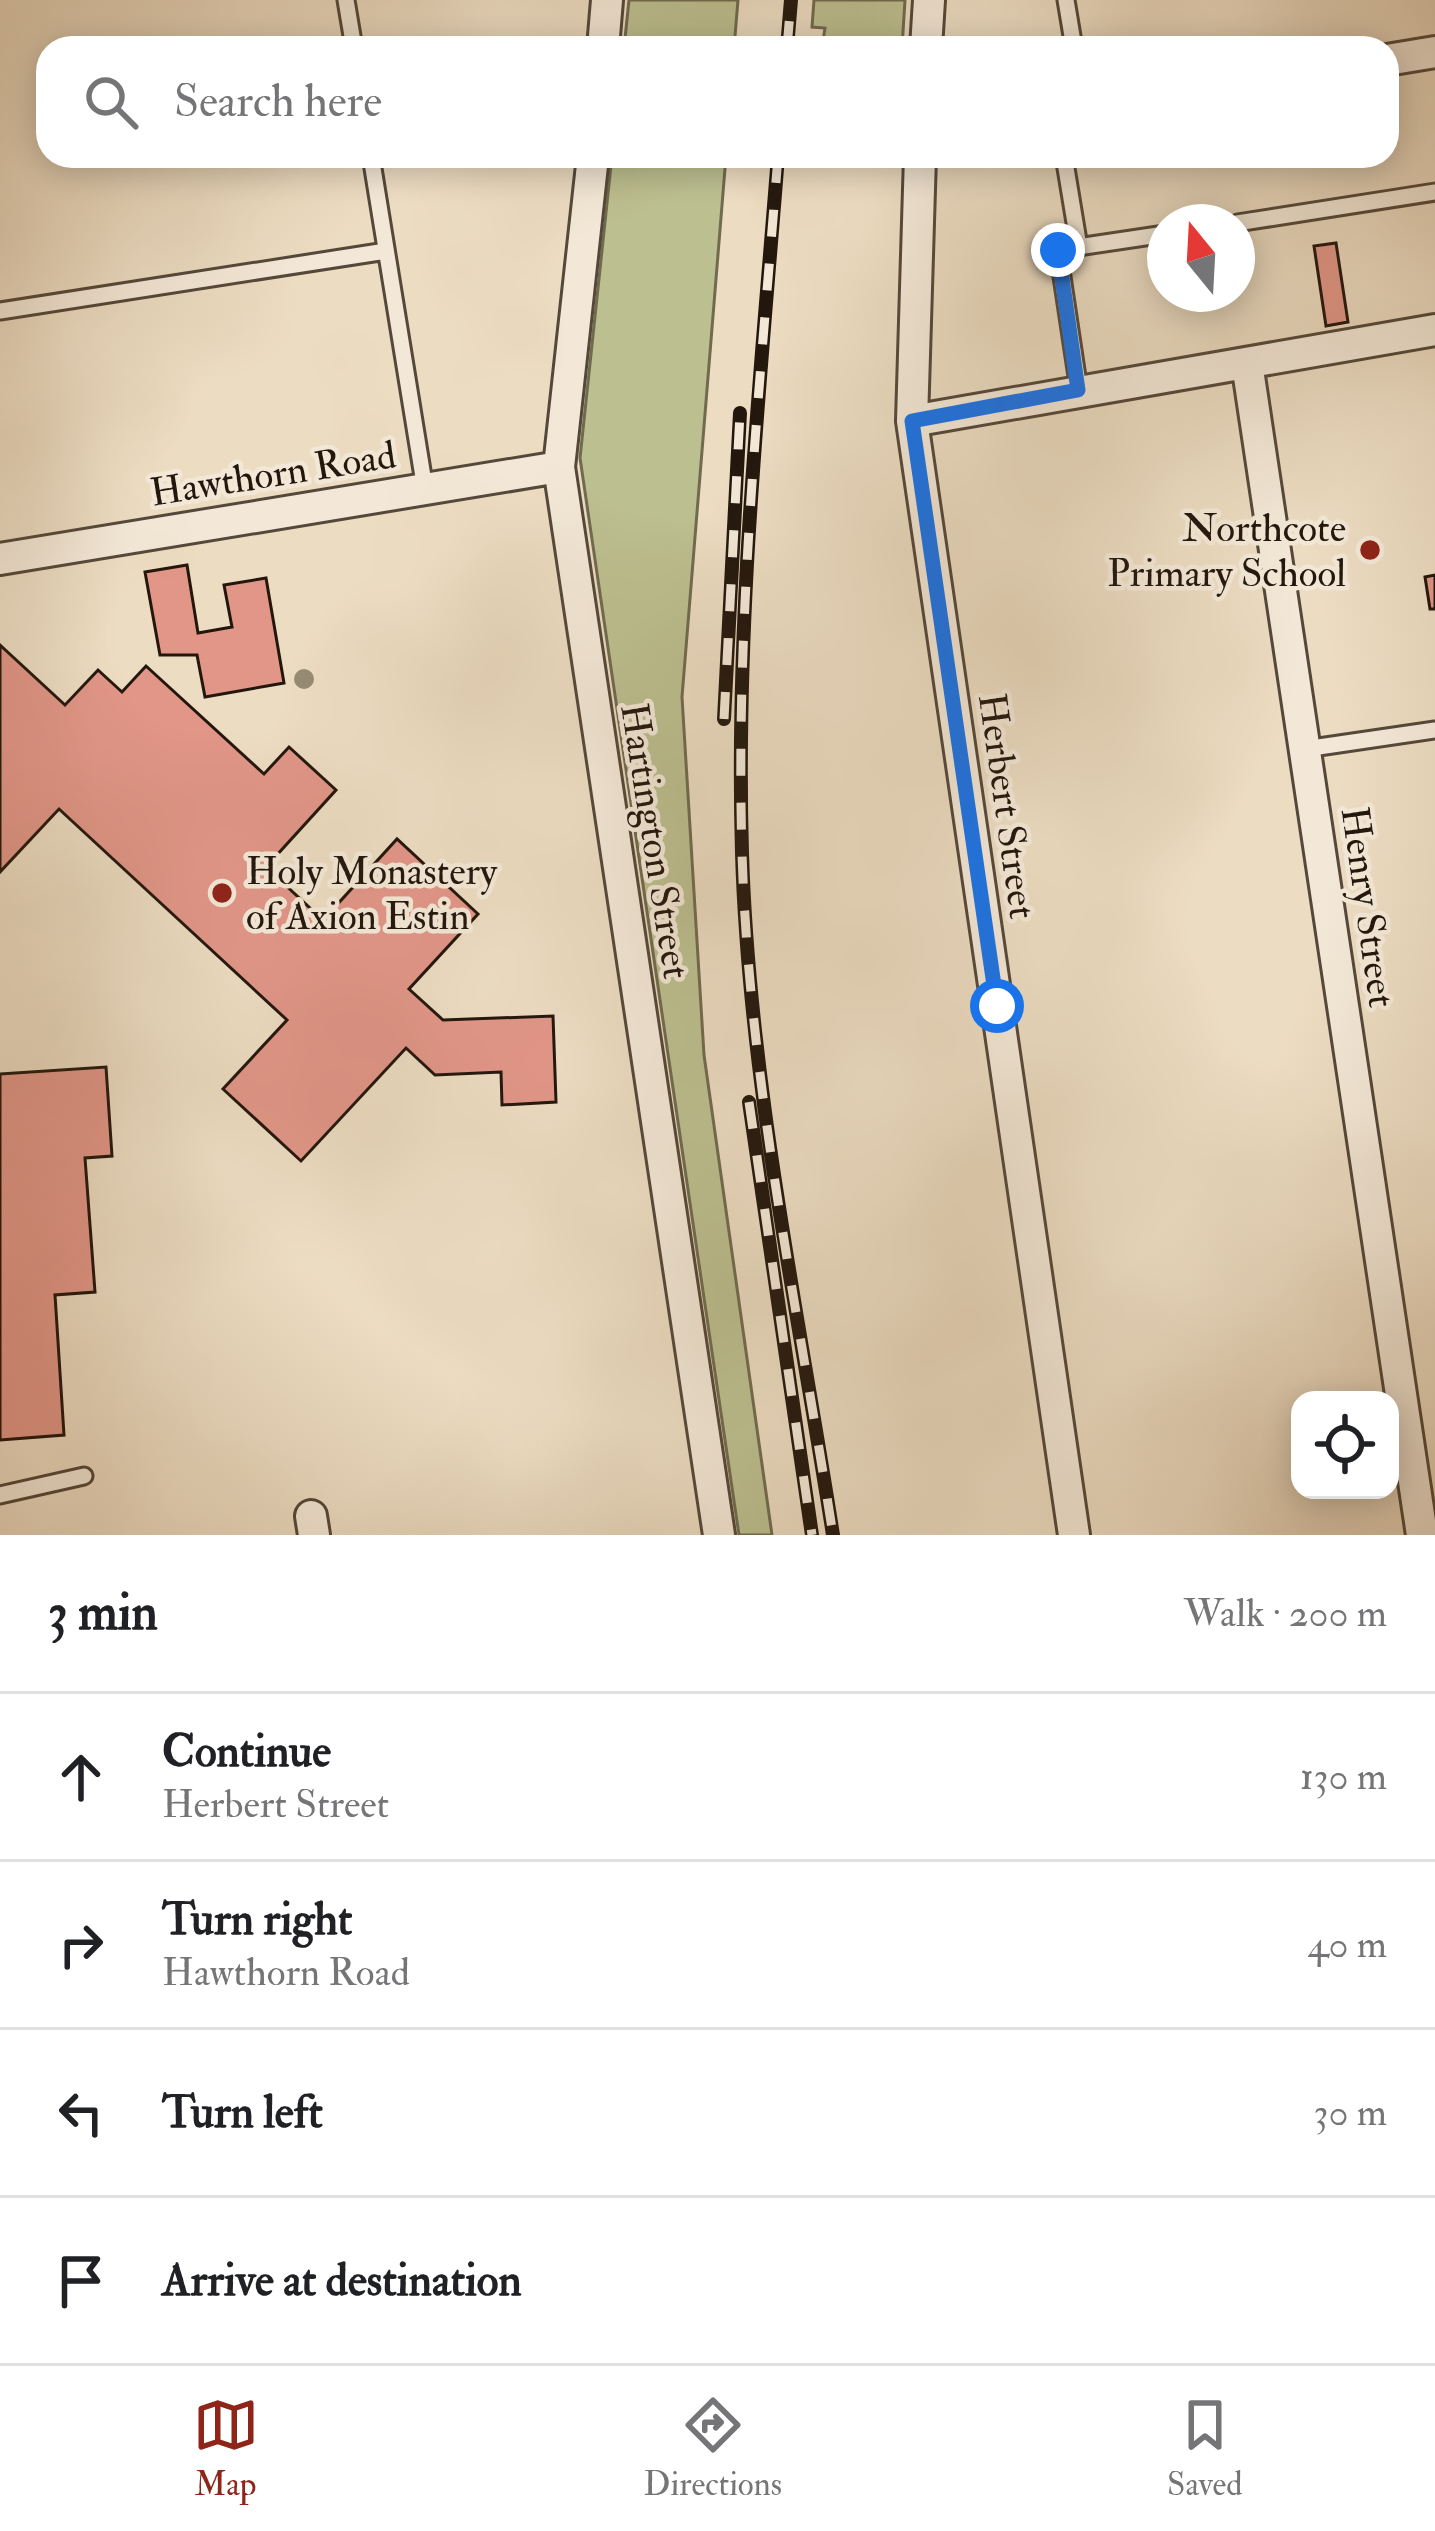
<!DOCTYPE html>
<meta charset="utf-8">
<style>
:root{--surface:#fff;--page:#f6f6f6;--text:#202124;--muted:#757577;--line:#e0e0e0;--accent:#8f2418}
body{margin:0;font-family:"IM FELL Double Pica",serif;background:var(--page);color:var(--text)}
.controls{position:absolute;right:36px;bottom:36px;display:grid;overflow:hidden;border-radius:24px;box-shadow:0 6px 30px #0003}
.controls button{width:108px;height:108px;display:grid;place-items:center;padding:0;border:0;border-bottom:3px solid var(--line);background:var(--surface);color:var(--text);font:60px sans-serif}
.compass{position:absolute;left:1147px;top:204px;width:108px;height:108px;border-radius:50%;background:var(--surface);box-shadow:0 6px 30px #0003;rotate:342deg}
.stop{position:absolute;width:36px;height:36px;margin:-27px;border:9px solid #1a73e8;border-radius:50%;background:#fff}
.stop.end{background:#1a73e8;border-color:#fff;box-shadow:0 3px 12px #0008}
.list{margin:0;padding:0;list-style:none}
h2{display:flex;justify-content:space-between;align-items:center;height:156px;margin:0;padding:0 48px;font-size:51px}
h2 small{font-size:39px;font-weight:400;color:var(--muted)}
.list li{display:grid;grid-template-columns:78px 1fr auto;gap:36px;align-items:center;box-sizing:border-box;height:168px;padding:0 48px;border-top:3px solid var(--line)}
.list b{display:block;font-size:45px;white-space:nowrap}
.list p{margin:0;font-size:39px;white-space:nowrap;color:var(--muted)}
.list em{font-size:39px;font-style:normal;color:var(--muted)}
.icon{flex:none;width:66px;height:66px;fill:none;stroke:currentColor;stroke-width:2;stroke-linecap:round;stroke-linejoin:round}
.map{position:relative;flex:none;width:1435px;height:1535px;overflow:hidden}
.search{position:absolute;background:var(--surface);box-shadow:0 6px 30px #0003;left:36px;right:36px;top:36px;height:132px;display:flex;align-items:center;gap:30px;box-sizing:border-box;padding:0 42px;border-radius:36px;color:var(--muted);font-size:45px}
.sheet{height:828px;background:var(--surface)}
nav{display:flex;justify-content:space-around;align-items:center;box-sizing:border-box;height:168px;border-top:3px solid var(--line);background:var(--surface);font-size:33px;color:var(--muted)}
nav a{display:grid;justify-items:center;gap:6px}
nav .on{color:var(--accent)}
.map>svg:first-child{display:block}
.green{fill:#bcbf90;stroke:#706b4e;stroke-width:3}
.building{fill:#e19688;stroke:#23170d;stroke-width:3}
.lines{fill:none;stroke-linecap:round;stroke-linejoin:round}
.service-casing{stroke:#55483a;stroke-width:21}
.minor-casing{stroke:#55483a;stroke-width:36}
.service{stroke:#f3e8d7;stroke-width:15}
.minor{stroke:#f3e8d7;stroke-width:30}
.rail-casing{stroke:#23170d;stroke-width:14}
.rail{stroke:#f3e8d7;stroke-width:9;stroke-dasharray:27;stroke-linecap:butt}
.tree{fill:#978b74}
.route{stroke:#1a73e8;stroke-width:15}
.poi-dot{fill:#8f2418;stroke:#f3e8d7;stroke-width:4.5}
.labels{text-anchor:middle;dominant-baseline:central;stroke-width:9;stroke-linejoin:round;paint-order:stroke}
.street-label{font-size:39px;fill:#23170d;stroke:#f3e8d7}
.poi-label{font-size:39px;fill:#23170d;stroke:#f3e8d7;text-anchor:end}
</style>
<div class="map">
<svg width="1435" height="1535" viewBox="0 0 1435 1535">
<rect width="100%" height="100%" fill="#ecdcc2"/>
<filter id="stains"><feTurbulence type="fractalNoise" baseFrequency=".00167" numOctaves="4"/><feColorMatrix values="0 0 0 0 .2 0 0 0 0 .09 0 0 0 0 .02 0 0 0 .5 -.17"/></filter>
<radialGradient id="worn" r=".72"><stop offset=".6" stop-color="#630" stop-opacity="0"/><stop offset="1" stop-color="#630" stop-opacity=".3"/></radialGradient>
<!-- green -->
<path class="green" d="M629,0H738L734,48H624Z
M814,0H905L902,48H822L825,28L812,27Z
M612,156H726L682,697L704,1055L772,1535H739L580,458Z"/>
<!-- building -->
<path class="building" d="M1336,243L1348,322L1326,326L1314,246Z
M187,565L198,633L232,627L224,585L266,578L284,683L205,697L197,655H160L145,572Z
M1435,575V609H1430L1425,577Z
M0,645L65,705L98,670L122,692L146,666L264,774L289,747L336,790L266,867L323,920L397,839L478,914L409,989L443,1020L553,1016L556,1102L502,1105L501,1072L435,1075L406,1048L301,1161L223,1089L287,1020L59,809L0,872Z
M106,1067L112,1156L85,1158L95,1292L55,1295L64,1435L0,1440V1074Z"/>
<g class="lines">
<defs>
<path id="service" d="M346,0L354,48
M1066,0L1074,48
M371,156L425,489
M1064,156L1079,247
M1237,223L1435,192
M0,311L386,251
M1079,390L1058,250L1165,234
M1305,749L1435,730
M0,1495L84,1476"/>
<path id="minor" d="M603,48L607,0
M926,48L929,0
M1387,60L1435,52
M593,156L559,467L719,1535
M920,156L912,421L1074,1535
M1247,363L1422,1535
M912,421L1435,330
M0,559L559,467
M311,1516L314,1535"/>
</defs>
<!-- service casing -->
<use href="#service" class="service-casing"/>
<!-- minor casing -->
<use href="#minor" class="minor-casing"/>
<!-- service -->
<use href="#service" class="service"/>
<!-- minor -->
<use href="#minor" class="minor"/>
<defs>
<path id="rail" d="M787,48L791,0
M778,156C760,387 735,620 742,853C749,1081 798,1310 833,1535
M724,719L740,413
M749,1102L812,1535"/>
</defs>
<!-- rail casing -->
<use href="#rail" class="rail-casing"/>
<!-- rail -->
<use href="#rail" class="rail"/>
</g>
<!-- trees -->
<circle class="tree" cx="304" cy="679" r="10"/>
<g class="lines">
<!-- route -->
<path class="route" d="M997,1006L912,421L1078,390L1058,250"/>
</g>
<!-- markers -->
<g class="poi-dot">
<circle cx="1370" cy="550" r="12"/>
<circle cx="222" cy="893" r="12"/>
</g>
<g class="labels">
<!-- street labels -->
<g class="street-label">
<text transform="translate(273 474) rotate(-9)">Hawthorn Road</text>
<text transform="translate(1007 806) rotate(82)">Herbert Street</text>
<text transform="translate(655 841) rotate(81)">Hartington Street</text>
<text transform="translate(1368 907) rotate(82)">Henry Street</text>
</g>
<!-- poi labels -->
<g class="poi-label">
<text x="1346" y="528">Northcote<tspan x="1346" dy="45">Primary School</tspan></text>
<text x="246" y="871" text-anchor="start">Holy Monastery<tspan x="246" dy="45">of Axion Estin</tspan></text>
</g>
</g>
<rect width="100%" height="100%" filter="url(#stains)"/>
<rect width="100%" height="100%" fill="url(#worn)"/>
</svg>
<div class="controls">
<button><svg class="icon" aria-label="locate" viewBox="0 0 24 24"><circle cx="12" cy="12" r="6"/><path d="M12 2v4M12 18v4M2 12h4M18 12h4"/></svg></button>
</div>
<svg class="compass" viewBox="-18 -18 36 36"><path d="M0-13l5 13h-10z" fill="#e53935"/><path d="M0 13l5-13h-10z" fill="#757577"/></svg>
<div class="stop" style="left:997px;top:1006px"></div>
<div class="stop end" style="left:1058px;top:250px"></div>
<div class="search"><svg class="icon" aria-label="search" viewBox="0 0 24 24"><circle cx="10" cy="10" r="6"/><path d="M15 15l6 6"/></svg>Search here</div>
</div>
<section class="sheet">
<h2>3 min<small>Walk · 200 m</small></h2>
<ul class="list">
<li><svg class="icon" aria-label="ahead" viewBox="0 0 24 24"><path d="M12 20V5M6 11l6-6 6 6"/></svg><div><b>Continue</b><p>Herbert Street</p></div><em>130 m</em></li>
<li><svg class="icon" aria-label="right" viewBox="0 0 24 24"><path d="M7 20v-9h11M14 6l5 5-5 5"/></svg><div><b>Turn right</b><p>Hawthorn Road</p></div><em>40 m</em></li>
<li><svg class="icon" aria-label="left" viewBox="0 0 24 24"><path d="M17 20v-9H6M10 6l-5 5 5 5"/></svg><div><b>Turn left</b></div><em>30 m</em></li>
<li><svg class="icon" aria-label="arrive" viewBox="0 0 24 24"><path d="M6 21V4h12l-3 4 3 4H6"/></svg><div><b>Arrive at destination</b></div></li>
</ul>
</section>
<nav>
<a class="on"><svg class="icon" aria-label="map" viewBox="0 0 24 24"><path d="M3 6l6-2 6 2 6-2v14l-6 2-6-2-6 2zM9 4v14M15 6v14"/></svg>Map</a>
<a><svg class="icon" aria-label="directions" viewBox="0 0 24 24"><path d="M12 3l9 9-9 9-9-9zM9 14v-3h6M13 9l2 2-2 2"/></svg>Directions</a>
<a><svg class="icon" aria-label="saved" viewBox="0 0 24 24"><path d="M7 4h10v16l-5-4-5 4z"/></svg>Saved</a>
</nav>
